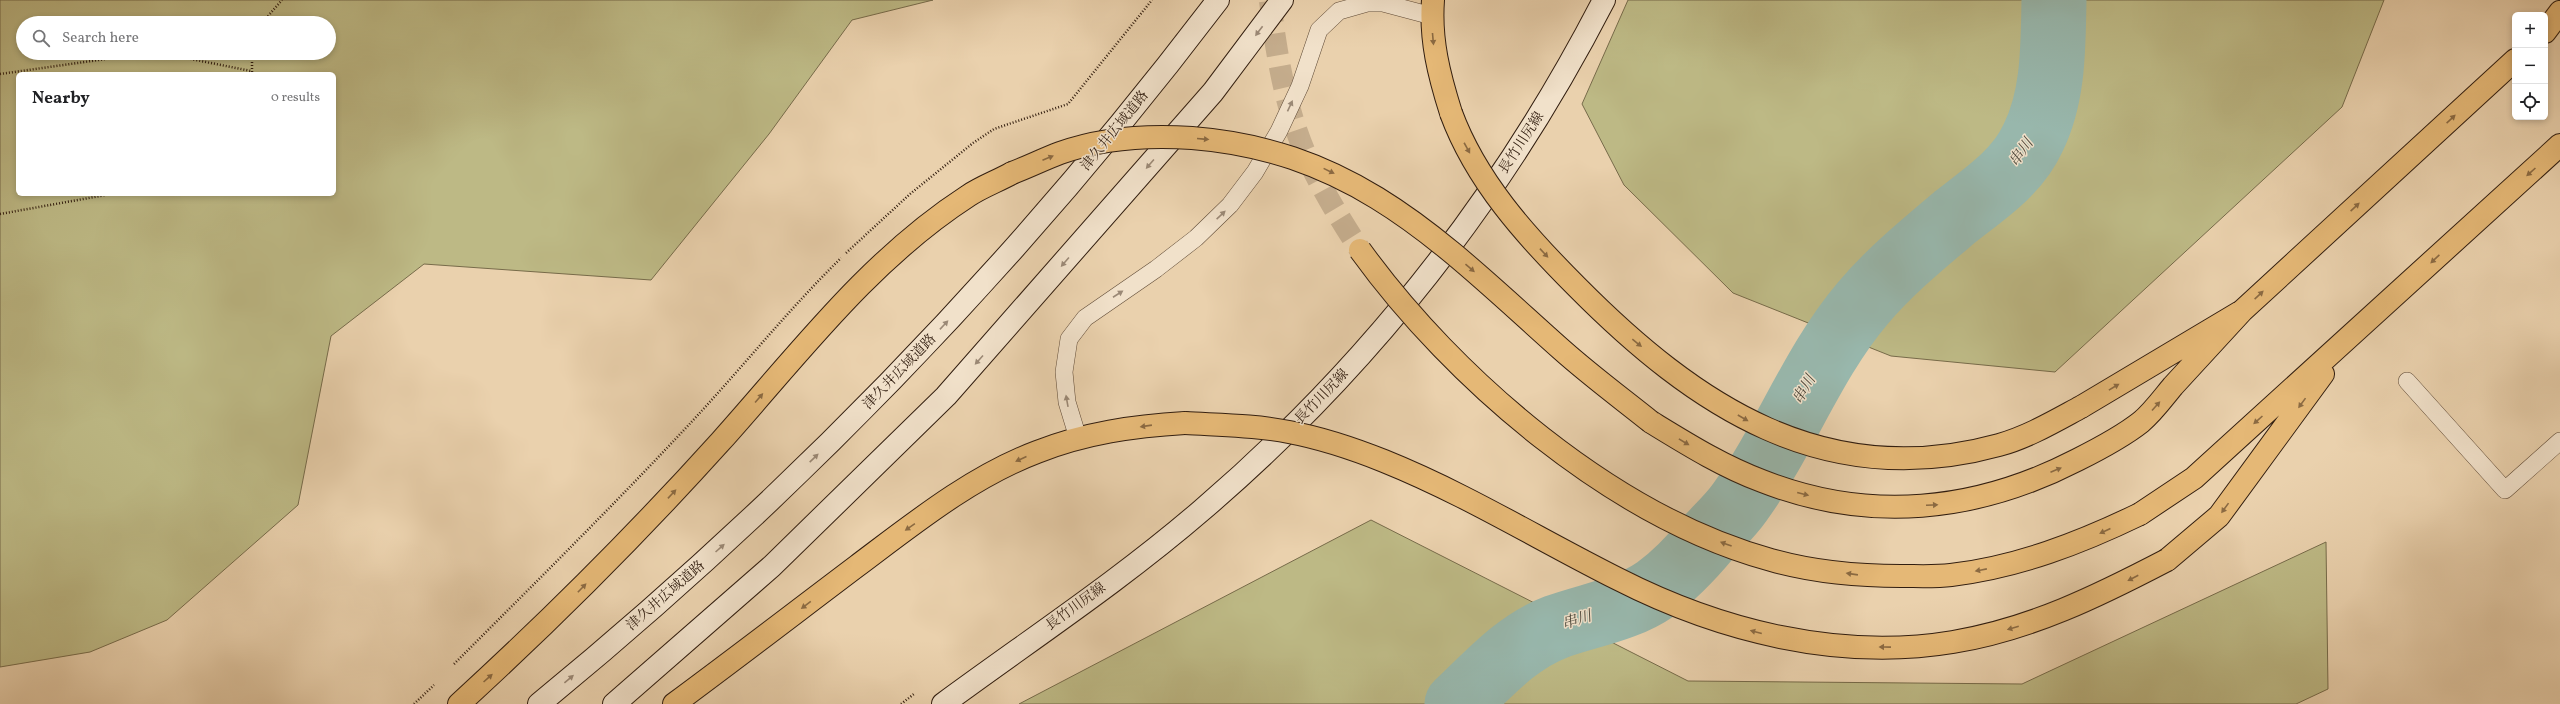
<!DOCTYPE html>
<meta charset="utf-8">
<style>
:root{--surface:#fff;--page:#f2f2f2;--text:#202124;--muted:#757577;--line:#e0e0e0}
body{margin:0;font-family:Vollkorn,"Noto Serif JP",serif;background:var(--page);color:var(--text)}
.controls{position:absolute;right:12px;top:12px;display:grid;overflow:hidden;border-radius:6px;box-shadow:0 2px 6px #0003}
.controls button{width:36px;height:36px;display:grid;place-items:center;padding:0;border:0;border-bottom:1px solid var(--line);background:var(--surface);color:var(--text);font:20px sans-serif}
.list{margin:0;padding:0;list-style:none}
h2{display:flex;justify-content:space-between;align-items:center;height:52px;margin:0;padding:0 16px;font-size:17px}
h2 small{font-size:13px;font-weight:400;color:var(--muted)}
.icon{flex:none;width:22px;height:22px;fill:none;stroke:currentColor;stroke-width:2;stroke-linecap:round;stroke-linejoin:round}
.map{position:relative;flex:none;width:2560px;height:704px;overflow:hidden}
.search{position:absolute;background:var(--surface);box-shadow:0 2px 6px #0003;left:16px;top:16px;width:320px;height:44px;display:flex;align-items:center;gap:10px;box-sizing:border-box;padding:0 14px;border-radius:22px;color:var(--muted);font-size:15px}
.panel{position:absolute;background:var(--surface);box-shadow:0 2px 6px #0003;left:16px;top:72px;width:320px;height:124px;border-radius:6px}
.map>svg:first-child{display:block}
.green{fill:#bdb985;stroke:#776b4a;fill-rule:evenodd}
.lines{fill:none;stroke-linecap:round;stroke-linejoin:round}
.river{stroke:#98b7ac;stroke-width:65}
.highway-tunnel{stroke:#c5ad8d;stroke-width:22;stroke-dasharray:22 11;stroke-linecap:butt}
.lane-casing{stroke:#5f4a36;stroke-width:18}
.secondary-casing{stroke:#311d0f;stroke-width:24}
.highway-casing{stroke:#311d0f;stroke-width:24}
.path{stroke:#311d0f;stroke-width:2.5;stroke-dasharray:1 2;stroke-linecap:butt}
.lane{stroke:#f1e1ca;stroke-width:17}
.secondary{stroke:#f1e1ca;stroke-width:22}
.highway{stroke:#e5b876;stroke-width:22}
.highway-bridge-casing{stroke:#311d0f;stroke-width:24;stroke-linecap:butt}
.highway-bridge{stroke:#e5b876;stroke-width:22}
.oneway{fill:#9b8976}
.oneway2{fill:#8b6a42}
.labels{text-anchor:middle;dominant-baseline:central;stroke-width:3;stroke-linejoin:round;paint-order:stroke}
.street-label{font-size:14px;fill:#311d0f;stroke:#f1e1ca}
.water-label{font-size:15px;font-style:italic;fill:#504b3e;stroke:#f1e1ca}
</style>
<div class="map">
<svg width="2560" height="704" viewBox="0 0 2560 704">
<rect width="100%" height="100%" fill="#ead1ad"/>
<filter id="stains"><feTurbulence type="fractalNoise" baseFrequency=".005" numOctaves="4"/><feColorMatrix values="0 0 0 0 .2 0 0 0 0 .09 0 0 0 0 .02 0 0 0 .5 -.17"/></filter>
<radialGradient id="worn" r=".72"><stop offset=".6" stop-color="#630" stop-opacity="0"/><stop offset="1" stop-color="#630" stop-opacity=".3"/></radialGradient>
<!-- green -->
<path class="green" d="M0,0H933L852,20L769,134L651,280L424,264L331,336L298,505L167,620L90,652L0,667ZM23,23H329V53H23ZM18,74H334V194H18Z
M1628,0H2384L2342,107L2055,372L1891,356L1733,293L1624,185L1582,104Z
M1371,520L1688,681L2022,684L2326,542L2328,689L2296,704H1019Z"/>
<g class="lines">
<!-- river -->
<path class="river" d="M1457,704C1488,675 1516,642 1556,627C1589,615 1626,610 1656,589C1675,575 1693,556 1708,538C1719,526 1731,515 1740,502C1786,438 1812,363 1863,303C1890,271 1923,244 1955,217C1984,194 2017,173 2033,138C2054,96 2053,46 2054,0"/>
<!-- highway-tunnel -->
<path class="highway-tunnel" d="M1270,1C1276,52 1285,107 1306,155C1321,188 1340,219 1360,250"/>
<defs>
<path id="lane" d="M2407,381L2505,490L2560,441
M1078,438L1067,402L1064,372L1069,339L1085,318L1156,269L1196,238L1230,205L1255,172L1279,131L1300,86L1319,30L1339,11L1367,3H1383L1432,16"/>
<path id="secondary" d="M539,704C793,496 1020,261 1218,0
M614,704L772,566L946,396L1213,92L1282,0
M943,704C1030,640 1121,580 1202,510C1369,367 1504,194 1604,0"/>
<path id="highway" d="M1433,0C1430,40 1439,75 1451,113
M2545,32L2560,12
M2081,407L2242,311L2515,60
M1651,422C1687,444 1722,466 1762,481C1869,523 1976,512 2077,460C2099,449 2122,437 2141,422C2153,412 2163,398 2173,386C2196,361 2219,336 2242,311
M2140,514L2194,478L2560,145
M2167,560L2219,516L2323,374
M459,704C551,620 638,533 721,441C798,355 869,260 968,196C981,187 998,181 1012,173
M674,704C735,659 796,612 857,566C913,524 971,477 1037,452C1085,433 1134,426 1185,423"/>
</defs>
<!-- lane casing -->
<use href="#lane" class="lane-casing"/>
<!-- secondary casing -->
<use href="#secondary" class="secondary-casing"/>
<!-- highway casing -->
<use href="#highway" class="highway-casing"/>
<!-- path -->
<path class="path" d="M262,23L282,0
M161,53L251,71
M252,53V74
M0,74L148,53
M0,214L111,194
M846,253L910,194L973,143L994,129L1068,104L1152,0
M454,664C536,582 618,501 697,416C745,364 790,308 841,258
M414,704L434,685
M901,704L914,694"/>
<!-- lane -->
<use href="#lane" class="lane"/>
<!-- secondary -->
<use href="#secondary" class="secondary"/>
<!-- highway -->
<use href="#highway" class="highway"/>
<defs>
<path id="highway-bridge" d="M1451,113C1476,181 1526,236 1577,287C1695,406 1825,493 1999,445C2028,437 2055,421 2081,407
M1012,173C1028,167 1044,159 1060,153C1102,138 1148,135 1192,138C1358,151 1445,246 1562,350C1590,375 1621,398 1651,422
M1360,250C1454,380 1614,517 1771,560C1813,572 1857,576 1901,576C1917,576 1935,577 1951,575C2018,567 2080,543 2140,514
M1185,423C1219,425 1255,425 1289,432C1321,438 1354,449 1384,461C1466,494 1540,540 1618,579C1720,631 1839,661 1953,642C2031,629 2098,596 2167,560"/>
</defs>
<!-- highway-bridge casing -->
<use href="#highway-bridge" class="highway-bridge-casing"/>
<!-- highway-bridge -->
<use href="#highway-bridge" class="highway-bridge"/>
</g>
<!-- one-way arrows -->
<defs><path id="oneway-solid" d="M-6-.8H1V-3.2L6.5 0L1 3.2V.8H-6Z"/></defs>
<g class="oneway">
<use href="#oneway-solid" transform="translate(1259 31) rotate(127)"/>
<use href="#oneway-solid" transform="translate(1290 106) rotate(-65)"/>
<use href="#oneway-solid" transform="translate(1150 164) rotate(131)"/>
<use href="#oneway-solid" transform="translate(1221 215) rotate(-43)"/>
<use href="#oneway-solid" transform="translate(1065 262) rotate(131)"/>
<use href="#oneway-solid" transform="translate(1118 294) rotate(-33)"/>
<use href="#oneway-solid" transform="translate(944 325) rotate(-47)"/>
<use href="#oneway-solid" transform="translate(979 360) rotate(132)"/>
<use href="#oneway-solid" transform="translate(1067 401) rotate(-100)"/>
<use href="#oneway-solid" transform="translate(814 458) rotate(-44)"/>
<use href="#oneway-solid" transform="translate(720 548) rotate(-42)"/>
<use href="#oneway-solid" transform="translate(569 679) rotate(-40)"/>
</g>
<g class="oneway2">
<use href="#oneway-solid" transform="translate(1433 39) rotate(85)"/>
<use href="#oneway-solid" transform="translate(2451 119) rotate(-43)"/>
<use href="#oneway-solid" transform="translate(1203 139) rotate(5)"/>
<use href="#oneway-solid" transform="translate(1467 148) rotate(61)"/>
<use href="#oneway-solid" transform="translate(1048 158) rotate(-23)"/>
<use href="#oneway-solid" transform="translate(1329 171) rotate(26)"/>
<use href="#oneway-solid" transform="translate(2531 172) rotate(138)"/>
<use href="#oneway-solid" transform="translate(2355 207) rotate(-43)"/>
<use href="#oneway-solid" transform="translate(1544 253) rotate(47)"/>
<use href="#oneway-solid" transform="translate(2435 259) rotate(137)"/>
<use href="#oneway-solid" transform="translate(1470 268) rotate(41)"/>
<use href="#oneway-solid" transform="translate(2259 295) rotate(-43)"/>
<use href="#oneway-solid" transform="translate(1637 343) rotate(39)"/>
<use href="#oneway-solid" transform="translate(2114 387) rotate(-31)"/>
<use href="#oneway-solid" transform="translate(759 398) rotate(-49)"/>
<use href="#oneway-solid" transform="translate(2302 403) rotate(126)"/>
<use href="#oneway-solid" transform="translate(2156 406) rotate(-48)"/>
<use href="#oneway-solid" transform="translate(1743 418) rotate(30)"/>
<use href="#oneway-solid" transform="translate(2258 420) rotate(138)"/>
<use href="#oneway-solid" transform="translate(1146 426) rotate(172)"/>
<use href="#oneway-solid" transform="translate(1684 442) rotate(31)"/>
<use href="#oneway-solid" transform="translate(1021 459) rotate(156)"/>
<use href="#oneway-solid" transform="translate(2056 470) rotate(-23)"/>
<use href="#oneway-solid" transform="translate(672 494) rotate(-47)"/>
<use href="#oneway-solid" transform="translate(1803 494) rotate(14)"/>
<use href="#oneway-solid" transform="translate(1932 505) rotate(-3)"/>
<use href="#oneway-solid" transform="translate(2225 508) rotate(126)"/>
<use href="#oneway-solid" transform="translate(910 527) rotate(145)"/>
<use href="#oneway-solid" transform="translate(2105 531) rotate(155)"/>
<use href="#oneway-solid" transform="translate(1726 544) rotate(-160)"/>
<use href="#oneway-solid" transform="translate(1981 570) rotate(169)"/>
<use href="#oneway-solid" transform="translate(1852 574) rotate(-172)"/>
<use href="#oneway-solid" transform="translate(2133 578) rotate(152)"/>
<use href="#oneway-solid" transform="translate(582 588) rotate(-46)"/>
<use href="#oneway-solid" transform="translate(806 605) rotate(143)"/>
<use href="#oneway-solid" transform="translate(2013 628) rotate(164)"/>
<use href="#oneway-solid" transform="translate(1756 632) rotate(-165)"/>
<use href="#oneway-solid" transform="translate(1885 647) rotate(-179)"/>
<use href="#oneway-solid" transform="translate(488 678) rotate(-42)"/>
</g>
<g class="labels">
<!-- street labels -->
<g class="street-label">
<text transform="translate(1115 131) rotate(-51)">津久井広域道路</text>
<text transform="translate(1522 143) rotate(-57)">長竹川尻線</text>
<text transform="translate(900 372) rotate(-46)">津久井広域道路</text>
<text transform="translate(1322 397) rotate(-46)">長竹川尻線</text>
<text transform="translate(666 596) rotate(-41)">津久井広域道路</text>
<text transform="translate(1076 607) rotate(-36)">長竹川尻線</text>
</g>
<!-- water labels -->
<g class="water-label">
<text transform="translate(2022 153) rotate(-55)">串川</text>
<text transform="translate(1805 390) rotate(-60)">串川</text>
<text transform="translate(1577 621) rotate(-17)">串川</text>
</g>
</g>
<rect width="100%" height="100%" filter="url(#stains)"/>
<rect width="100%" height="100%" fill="url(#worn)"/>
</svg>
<div class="controls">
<button>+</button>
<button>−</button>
<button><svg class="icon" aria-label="locate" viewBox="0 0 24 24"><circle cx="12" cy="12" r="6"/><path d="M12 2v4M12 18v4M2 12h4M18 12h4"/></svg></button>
</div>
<div class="search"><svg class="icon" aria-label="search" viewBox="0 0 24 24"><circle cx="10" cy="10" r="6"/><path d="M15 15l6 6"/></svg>Search here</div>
<section class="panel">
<h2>Nearby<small>0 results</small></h2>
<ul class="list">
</ul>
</section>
</div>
